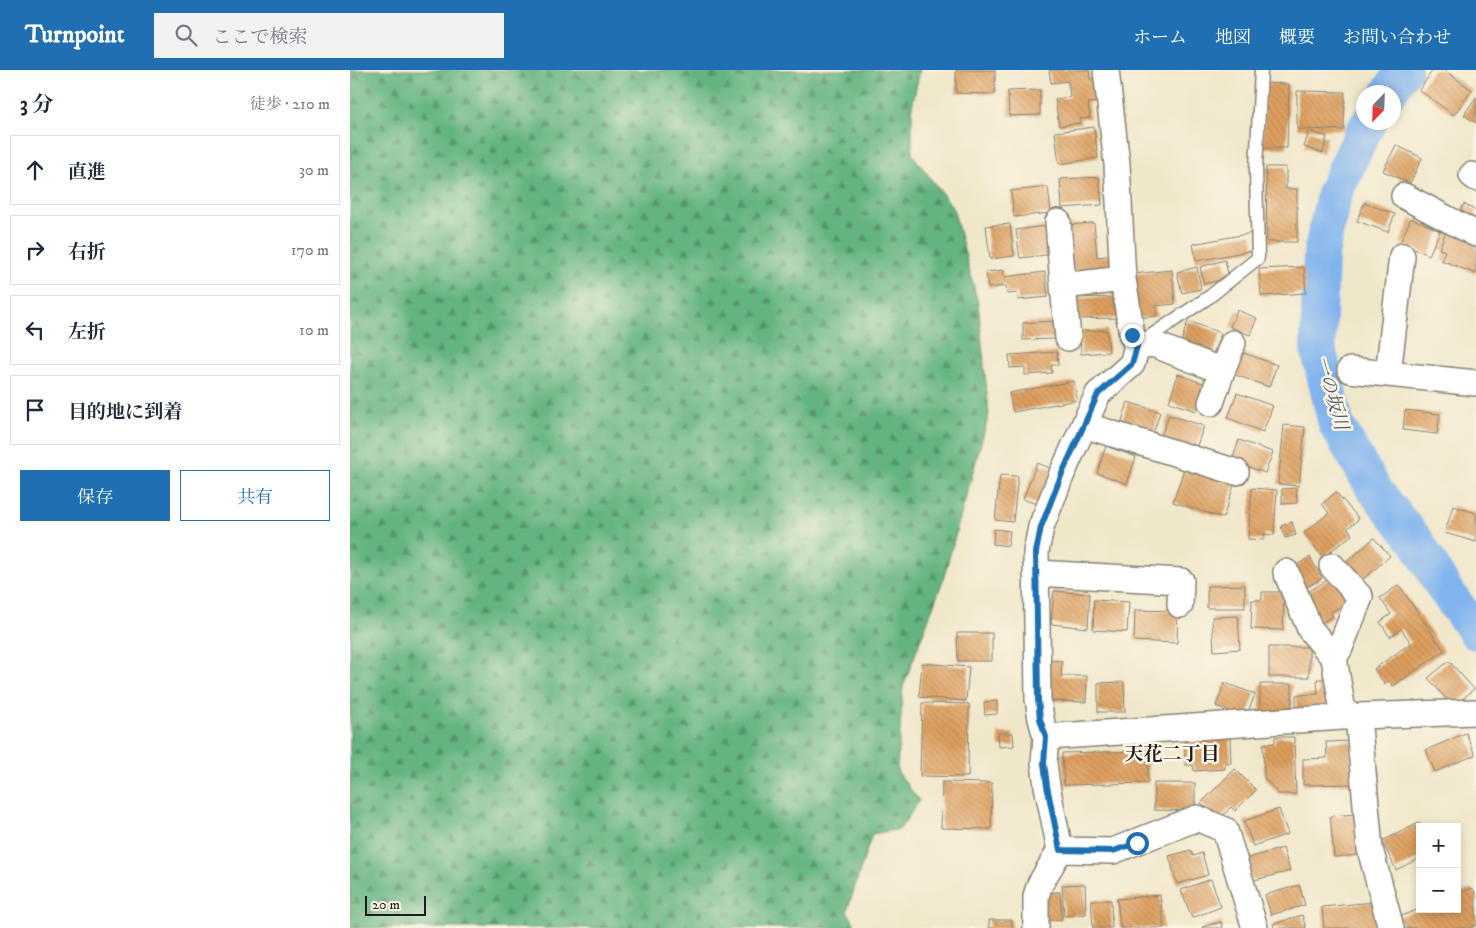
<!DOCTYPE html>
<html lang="ja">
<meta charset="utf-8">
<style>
:root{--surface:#fff;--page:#f2f2f3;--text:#1f2937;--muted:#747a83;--line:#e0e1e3;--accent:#1f6fb2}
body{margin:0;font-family:"IM FELL DW Pica","Noto Serif JP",serif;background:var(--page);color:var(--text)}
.controls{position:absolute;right:15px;bottom:15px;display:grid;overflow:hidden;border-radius:0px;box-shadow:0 2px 8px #0003}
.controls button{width:45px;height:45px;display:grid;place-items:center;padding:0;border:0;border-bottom:1px solid var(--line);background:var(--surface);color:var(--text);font:25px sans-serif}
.compass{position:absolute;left:1006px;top:15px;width:45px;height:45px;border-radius:50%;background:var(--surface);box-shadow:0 2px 8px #0003;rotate:203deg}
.scale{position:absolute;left:15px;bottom:12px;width:61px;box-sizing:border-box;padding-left:5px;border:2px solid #1c1c1c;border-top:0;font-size:14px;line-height:18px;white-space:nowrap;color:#1c1c1c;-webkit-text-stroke:4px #fcf5e5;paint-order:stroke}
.stop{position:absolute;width:15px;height:15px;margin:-11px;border:4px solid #1f6fb2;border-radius:50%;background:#fff}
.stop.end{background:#1f6fb2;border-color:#fff;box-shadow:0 1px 5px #0008}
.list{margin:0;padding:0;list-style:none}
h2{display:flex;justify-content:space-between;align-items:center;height:65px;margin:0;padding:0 20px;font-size:21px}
h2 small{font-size:16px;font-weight:400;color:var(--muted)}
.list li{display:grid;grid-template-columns:32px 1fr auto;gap:15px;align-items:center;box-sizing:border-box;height:70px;margin:0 10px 10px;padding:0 10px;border:1px solid var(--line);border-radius:0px}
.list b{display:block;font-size:19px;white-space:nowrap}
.list em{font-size:16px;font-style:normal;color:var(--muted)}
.actions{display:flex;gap:10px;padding:15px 20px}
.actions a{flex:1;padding:11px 0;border:1px solid var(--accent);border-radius:0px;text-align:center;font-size:18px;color:var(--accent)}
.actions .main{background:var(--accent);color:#fff}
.icon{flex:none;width:28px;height:28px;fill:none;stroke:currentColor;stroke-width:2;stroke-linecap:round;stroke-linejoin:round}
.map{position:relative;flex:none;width:1126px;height:858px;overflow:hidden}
header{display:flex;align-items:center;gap:30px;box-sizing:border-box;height:70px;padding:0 25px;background:var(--accent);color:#fff}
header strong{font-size:24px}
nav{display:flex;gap:28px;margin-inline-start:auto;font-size:18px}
.search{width:350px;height:45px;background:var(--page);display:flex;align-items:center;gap:12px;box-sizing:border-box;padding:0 18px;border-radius:0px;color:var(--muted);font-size:19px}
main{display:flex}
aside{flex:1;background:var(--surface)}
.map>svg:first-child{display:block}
.forest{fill:url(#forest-firs);stroke:#40684e}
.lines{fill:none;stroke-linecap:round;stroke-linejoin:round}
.river{stroke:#81b4ee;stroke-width:36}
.building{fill:url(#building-back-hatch)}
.service-casing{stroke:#868273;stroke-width:15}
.minor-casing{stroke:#868273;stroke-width:28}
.service{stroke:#fff;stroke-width:12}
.minor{stroke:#fff;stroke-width:25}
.route{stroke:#1f6fb2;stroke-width:6}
.labels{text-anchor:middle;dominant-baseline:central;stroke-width:5;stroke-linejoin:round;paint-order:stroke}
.water-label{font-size:19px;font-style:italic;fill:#445970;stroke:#fcf5e5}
.neighbourhood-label{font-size:19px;font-weight:bold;fill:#1c1c1c;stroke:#fcf5e5}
</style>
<header>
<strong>Turnpoint</strong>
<div class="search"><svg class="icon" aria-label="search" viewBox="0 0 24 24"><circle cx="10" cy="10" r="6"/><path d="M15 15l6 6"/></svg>ここで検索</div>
<nav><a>ホーム</a><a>地図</a><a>概要</a><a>お問い合わせ</a></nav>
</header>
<main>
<aside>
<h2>3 分<small>徒歩 · 210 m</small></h2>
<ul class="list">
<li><svg class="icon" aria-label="ahead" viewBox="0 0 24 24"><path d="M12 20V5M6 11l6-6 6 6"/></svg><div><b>直進</b></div><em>30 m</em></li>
<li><svg class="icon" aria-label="right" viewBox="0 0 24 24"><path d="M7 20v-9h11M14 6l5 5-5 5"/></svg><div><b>右折</b></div><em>170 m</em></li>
<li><svg class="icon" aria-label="left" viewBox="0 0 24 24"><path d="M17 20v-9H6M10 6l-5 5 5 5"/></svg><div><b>左折</b></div><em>10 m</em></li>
<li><svg class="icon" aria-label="arrive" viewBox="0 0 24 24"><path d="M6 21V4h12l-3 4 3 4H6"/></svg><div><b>目的地に到着</b></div></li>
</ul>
<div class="actions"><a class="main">保存</a><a>共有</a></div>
</aside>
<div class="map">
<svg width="1126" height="858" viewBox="0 0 1126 858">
<defs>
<pattern id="forest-firs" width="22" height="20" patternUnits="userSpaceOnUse" patternTransform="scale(1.25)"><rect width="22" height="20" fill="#64b480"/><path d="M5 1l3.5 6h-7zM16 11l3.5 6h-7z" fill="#529268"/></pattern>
<pattern id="building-back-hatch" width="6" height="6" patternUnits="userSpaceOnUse" patternTransform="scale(1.25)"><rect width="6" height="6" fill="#dd9f5f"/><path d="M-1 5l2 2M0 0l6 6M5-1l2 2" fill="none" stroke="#bd8852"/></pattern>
</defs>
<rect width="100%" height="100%" fill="#fcf5e5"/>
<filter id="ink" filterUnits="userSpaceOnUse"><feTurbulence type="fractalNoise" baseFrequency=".02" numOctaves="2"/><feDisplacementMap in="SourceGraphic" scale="10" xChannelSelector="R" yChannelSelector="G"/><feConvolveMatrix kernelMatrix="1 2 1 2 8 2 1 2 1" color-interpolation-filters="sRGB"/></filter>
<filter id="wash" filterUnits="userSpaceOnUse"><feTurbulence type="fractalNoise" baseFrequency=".0096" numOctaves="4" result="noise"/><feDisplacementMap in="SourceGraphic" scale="20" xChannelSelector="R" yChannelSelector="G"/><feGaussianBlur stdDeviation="1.12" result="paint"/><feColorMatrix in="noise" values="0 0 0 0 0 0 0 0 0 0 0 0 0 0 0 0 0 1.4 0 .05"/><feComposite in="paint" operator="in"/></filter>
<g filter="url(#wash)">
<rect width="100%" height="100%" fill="#f0e7ca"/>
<!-- forest -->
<path class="forest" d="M0,0H570L562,36V84L603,138L628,233L639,344L593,510L553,617L547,701L569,731L550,759L522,764L497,841L507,858H0Z"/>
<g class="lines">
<!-- river -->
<path class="river" d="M1039,22L1054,0
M1019,52L1013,62L984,124L971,184L968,278L986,354L1024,419L1067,472L1093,517L1126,562"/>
</g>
<g id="blocks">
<!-- building -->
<path class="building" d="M606,0H645V24L606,23Z
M699,0H739L740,9L749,8L752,32L738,33L740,48L730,49L731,53L709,56L705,29L720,27L718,11L701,13Z
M1083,0H1094L1122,20L1104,45L1069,20Z
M915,13L939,14L937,78H913Z
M690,20V45L659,46L658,21Z
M947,21L995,22L994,60L947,59Z
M1126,27V53L1114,45Z
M744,57L748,88L709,94L705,62Z
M959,61L977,67L973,83L954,77Z
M1046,75L1072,88L1060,113L1033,101Z
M916,97H936V119H947V172H917Z
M749,107L752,135L712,138L710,109Z
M698,117L701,143L664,147L661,121Z
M1014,133L1045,144L1038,162L1007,151Z
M1114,134L1126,141V162L1105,151Z
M1061,148L1090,161L1079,185L1050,173Z
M744,153L747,187L766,185L767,199L722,203L717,155Z
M660,154L664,186L640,189L636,156Z
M1099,154L1126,165V204L1091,190L1095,181L1089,179Z
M702,155L706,184L670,188L666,160Z
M902,163L905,180L846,191L843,174Z
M875,190L879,208L854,214L850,197Z
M847,197L851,219L832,223L827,202Z
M954,197L956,223L911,226L909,199Z
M653,200L654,207L695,202L698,227L668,230L667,223L657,224L656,216L638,218L636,202Z
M822,200L825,234L805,236L807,246L787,248L783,204Z
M770,227L771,248L720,249L719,228Z
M887,240L907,248L900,265L880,257Z
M705,251L706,269L673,270V253Z
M838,251L871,263L863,284L831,272Z
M757,260L759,282L731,284L730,261Z
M707,282L708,295H701L702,303L675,305V297L660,298L659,285Z
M891,282L927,295L919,317L883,304Z
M828,304L855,314L846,341L819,332Z
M724,311L727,330L663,342L659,323Z
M887,323L923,336L913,362L878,348Z
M778,332L810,342L802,367L770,357Z
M1055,340L1090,344L1087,364L1053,360Z
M819,345L854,356L845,381L810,369Z
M934,355L955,357L949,416L928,414Z
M889,370L923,382L915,403L882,391Z
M756,376L786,387L777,414L747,403Z
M687,393L703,399L689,435L673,429Z
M835,396L885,412L873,448L823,432Z
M650,405L668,406L663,452L645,450Z
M902,418L927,420L924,465L914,464L913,470L898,469Z
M946,418L947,433L932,434V419Z
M986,422L1009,449L998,458L1002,465L973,487L954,463L979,443L972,434Z
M1103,436L1126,443V472L1095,463Z
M942,452L946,465L935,468L931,456Z
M644,459L660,461L658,476L643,474Z
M1024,468L1040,486L1011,511L995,493Z
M960,487L972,508L955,518L943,497Z
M986,505L1001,530L981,542L983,546L971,553L954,524Z
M895,515V538H857V516Z
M1049,515L1094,581L1043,616L1039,611L1035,614L1024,599L1061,573L1051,559L1040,567L1030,552L1041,544L1030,528Z
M704,521L740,524L738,558L701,554Z
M912,522H934L933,560L901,559L902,530H912Z
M744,530L779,532L777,562L743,560Z
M785,540L828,541L827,573L784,571Z
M888,546L890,579L864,581L862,547Z
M607,563H642V591H608Z
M919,577H959V607H919Z
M695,590L712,591L711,606H737L736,632L693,631Z
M1099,591L1124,619L1103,637L1078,608Z
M572,593L619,597L616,631L569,627Z
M967,609H984L985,644L946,645V625L968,624Z
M774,612L775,642H748V613Z
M875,613L905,624L896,648L866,636Z
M910,614H942V643L910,644Z
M647,631V644L635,645L634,632Z
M572,633L619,634L618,707L570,706Z
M648,663H663L664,676L649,677Z
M1116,663L1125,685L1085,702L1076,680Z
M925,667H944L946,724H928L914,707L913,674L925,673Z
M880,668L881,693H875V699L844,701L843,695H835L834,671Z
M1001,671L1002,714L953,715V689L977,688L976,672Z
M798,681V713L714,715L712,683Z
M885,699L906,720L885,741L881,737L869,750L851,733Z
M592,712L642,713L641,759L591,758Z
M804,713H845V741L804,740Z
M929,739L938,764L903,776L894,751Z
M1007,744L1011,785L984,787L980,746Z
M1069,753L1071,757L1070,788L1046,800L1032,771Z
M933,778L940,801L901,811L895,789Z
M841,780L843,786L852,783L858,805L827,814L819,786Z
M861,809L871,837L842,848L831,820Z
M735,814L736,844L714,846L712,815Z
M949,815L955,835L921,845L915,825Z
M1123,818L1126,825V855L1119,858H1053L1049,847L1069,839H1107V824Z
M710,822L712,849L693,851L691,823Z
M810,825L814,858H770L767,829Z
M741,830H761L762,858H743Z
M1024,832L1027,858H974L972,837Z
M952,845L956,858H924L923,854Z
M639,850H662V858H639Z
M871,852L873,858H852V857Z"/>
</g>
</g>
<g filter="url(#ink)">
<use href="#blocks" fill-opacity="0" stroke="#868273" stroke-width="1"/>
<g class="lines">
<defs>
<path id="service" d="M793,271L859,227L908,188L906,99L911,0"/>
<path id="minor" d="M1122,105L1126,108
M1054,126L1126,164
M708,152L713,216
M1052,186L1038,304L1126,313
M718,268L713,216L773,209
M787,276L803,274L872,301L861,333
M1000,300L1038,304
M872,301L883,273
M734,355L886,402
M982,496L1010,527L990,578L984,588
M936,502L960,559L984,588L994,647
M686,503L831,511L830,535
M1008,646L1020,779L1041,858
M696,667L1008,646L1126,642
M710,780L763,781L847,748L875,760L905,858
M686,858V826L690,814L710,780L697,716L694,693L696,667L691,649L688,629L686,482L691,457L711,406L748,324L782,294L787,276L782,265L773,209L767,94L756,0"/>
</defs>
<!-- service casing -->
<use href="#service" class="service-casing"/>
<!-- minor casing -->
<use href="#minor" class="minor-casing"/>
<!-- service -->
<use href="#service" class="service"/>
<!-- minor -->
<use href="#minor" class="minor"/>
</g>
</g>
<g class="lines" filter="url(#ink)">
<!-- route -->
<path class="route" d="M782,265L787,276L782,294L748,324L711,406L691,457L686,482L688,629L690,649L696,667L694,693L697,716L710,780L763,781L787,773"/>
</g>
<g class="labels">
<!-- water labels -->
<g class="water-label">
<text transform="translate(981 323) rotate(74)">一の坂川</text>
</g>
<!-- neighbourhood labels -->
<g class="neighbourhood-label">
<text x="822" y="684">天花二丁目</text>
</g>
</g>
</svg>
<div class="controls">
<button>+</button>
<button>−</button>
</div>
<svg class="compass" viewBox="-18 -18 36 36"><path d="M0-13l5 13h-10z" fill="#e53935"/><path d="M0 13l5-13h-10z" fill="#747a83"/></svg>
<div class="scale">20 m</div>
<div class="stop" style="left:787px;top:773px"></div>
<div class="stop end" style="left:782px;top:265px"></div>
</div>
</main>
